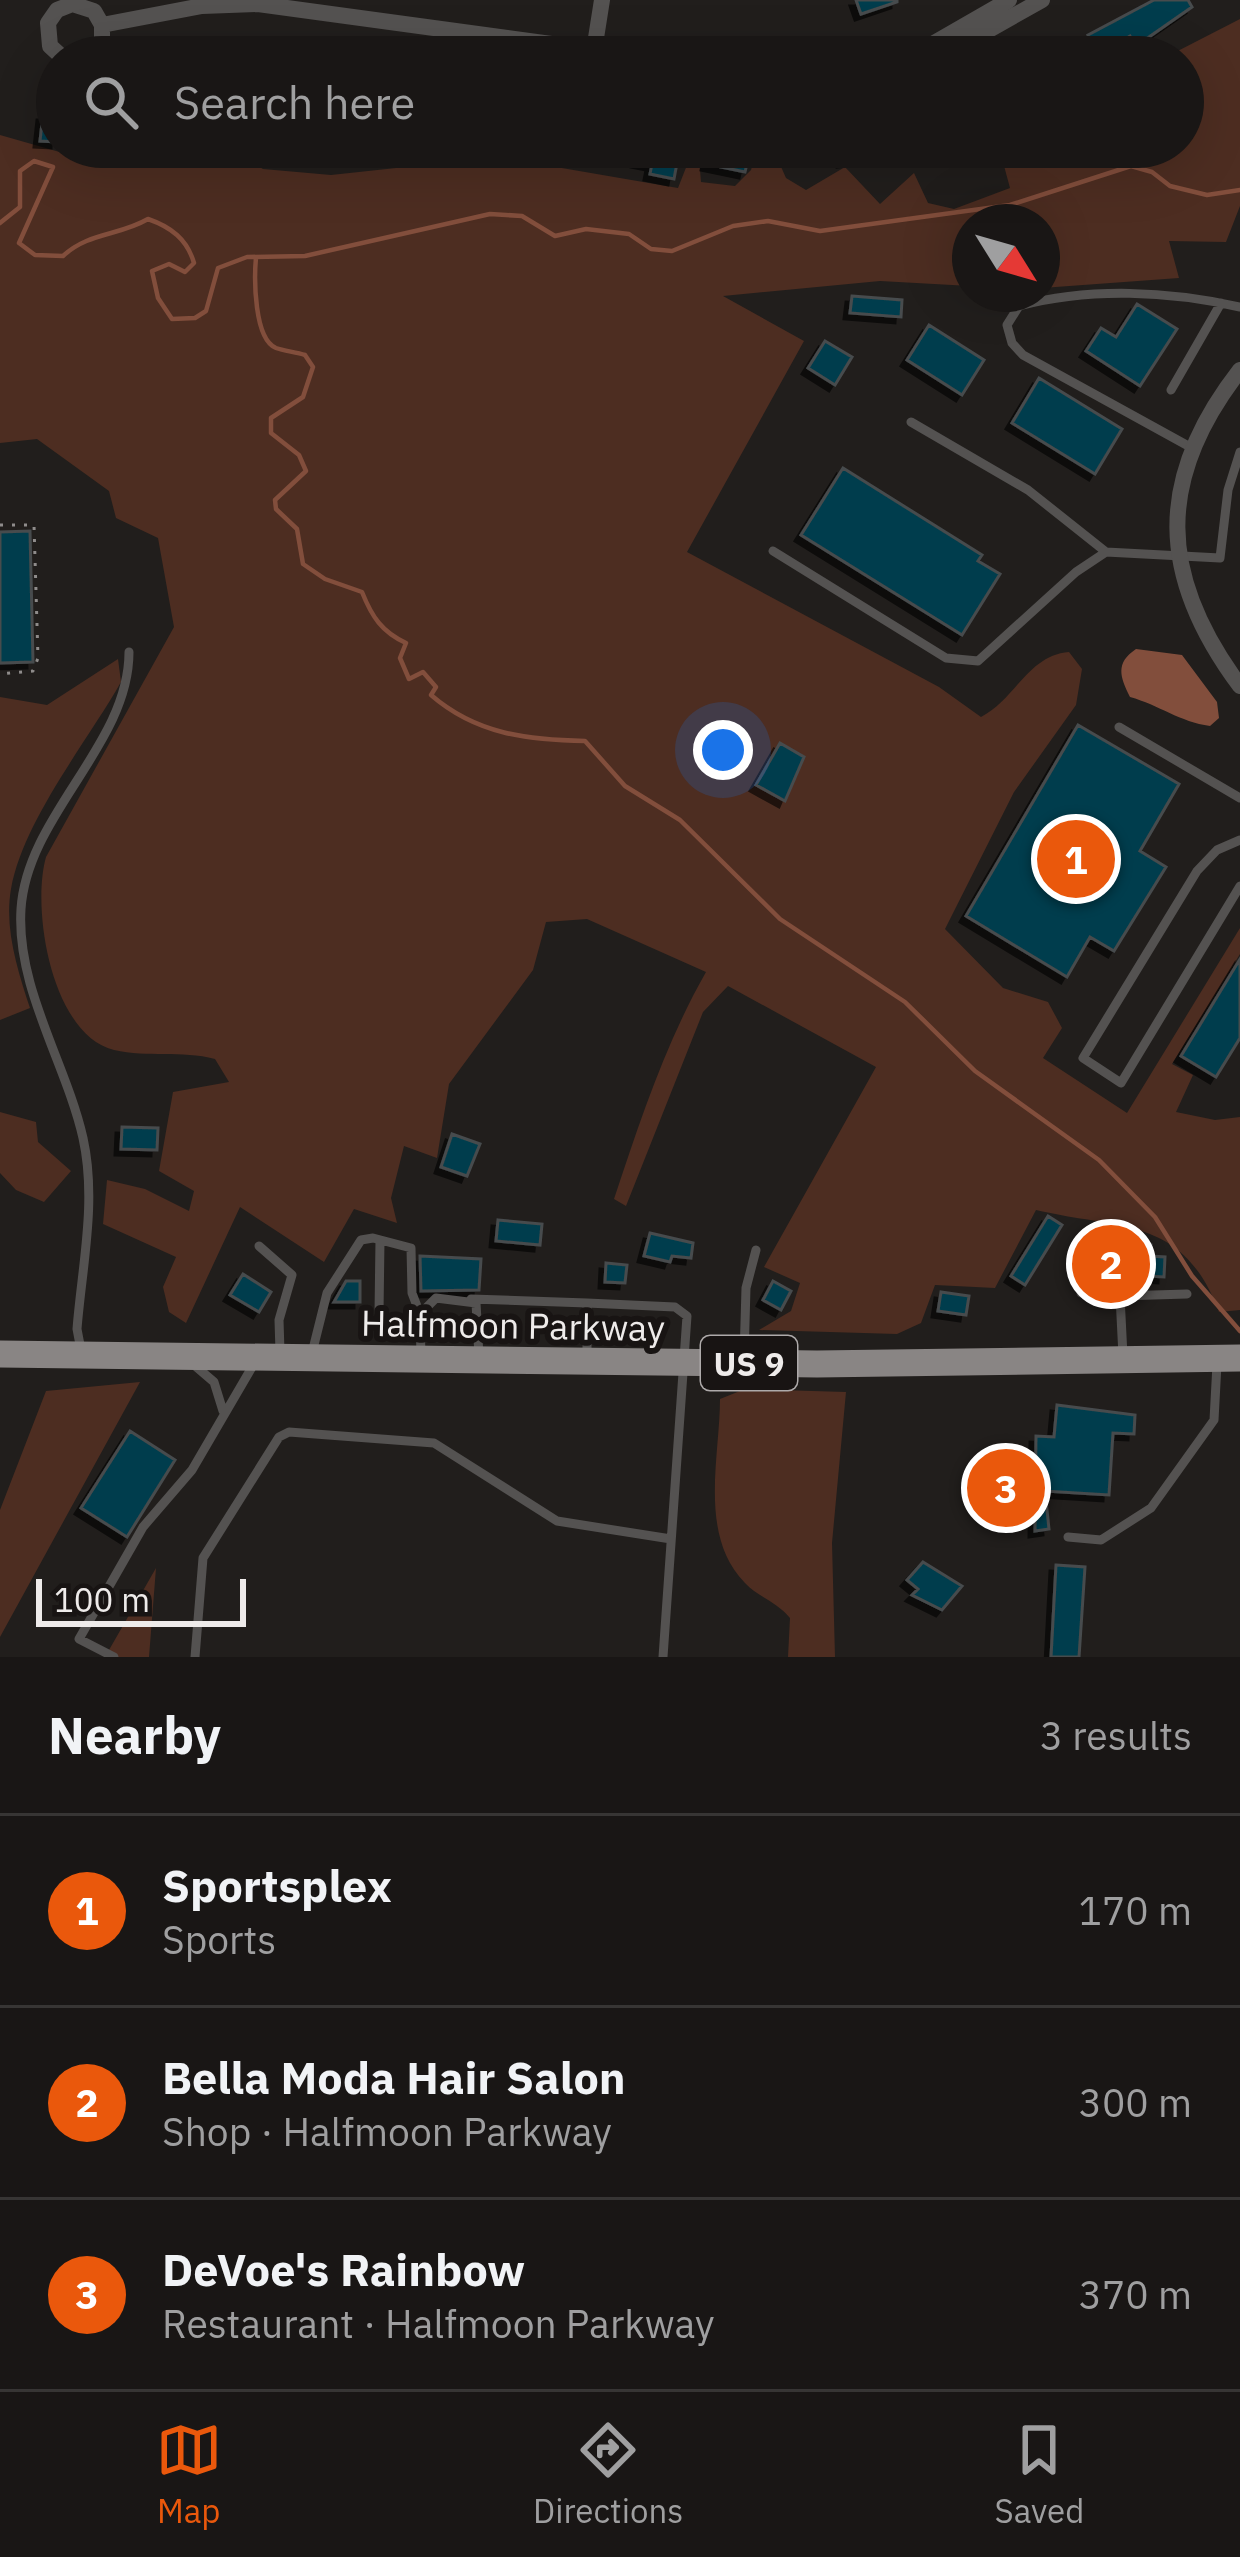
<!DOCTYPE html>
<meta charset="utf-8">
<style>
:root{--surface:#191615;--page:#262322;--text:#f1f3f6;--muted:#9f9fa0;--line:#373534;--accent:#ea580c}
body{margin:0;font-family:"IBM Plex Sans",sans-serif;background:var(--page);color:var(--text)}
.compass{position:absolute;left:952px;top:204px;width:108px;height:108px;border-radius:50%;background:var(--surface);box-shadow:0 12px 48px #0002;rotate:127deg}
.scale{position:absolute;left:36px;bottom:30px;width:210px;box-sizing:border-box;padding-left:12px;border:6px solid #eeebea;border-top:0;font-size:33px;line-height:42px;white-space:nowrap;color:#eeebea;-webkit-text-stroke:9px #181413;paint-order:stroke}
.you{position:absolute;left:723px;top:750px;width:42px;height:42px;margin:-30px;border:9px solid #fff;border-radius:50%;background:#1a73e8;box-shadow:0 0 0 18px #1a73e833}
.badge{display:grid;place-items:center;width:78px;height:78px;border-radius:50%;background:var(--accent);color:#fff;font-size:39px;font-weight:700}
.pin{position:absolute;translate:-50% -50%;border:6px solid #fff;box-shadow:0 3px 12px #0006}
.list{margin:0;padding:0;list-style:none}
h2{display:flex;justify-content:space-between;align-items:center;height:156px;margin:0;padding:0 48px;font-size:51px}
h2 small{font-size:39px;font-weight:400;color:var(--muted)}
.list li{display:grid;grid-template-columns:78px 1fr auto;gap:36px;align-items:center;box-sizing:border-box;height:192px;padding:0 48px;border-top:3px solid var(--line)}
.list b{display:block;font-size:45px;white-space:nowrap}
.list p{margin:0;font-size:39px;white-space:nowrap;color:var(--muted)}
.list em{font-size:39px;font-style:normal;color:var(--muted)}
.icon{flex:none;width:66px;height:66px;fill:none;stroke:currentColor;stroke-width:2;stroke-linecap:round;stroke-linejoin:round}
.map{position:relative;flex:none;width:1240px;height:1657px;overflow:hidden}
.search{position:absolute;background:var(--surface);box-shadow:0 12px 48px #0002;left:36px;right:36px;top:36px;height:132px;display:flex;align-items:center;gap:30px;box-sizing:border-box;padding:0 42px;border-radius:66px;color:var(--muted);font-size:45px}
.sheet{height:732px;background:var(--surface)}
nav{display:flex;justify-content:space-around;align-items:center;box-sizing:border-box;height:168px;border-top:3px solid var(--line);background:var(--surface);font-size:33px;color:var(--muted)}
nav a{display:grid;justify-items:center;gap:6px}
nav .on{color:var(--accent)}
.map>svg:first-child{display:block}
.green{fill:#4d2d21}
.water{fill:#824e3c}
.lines{fill:none;stroke-linecap:round;stroke-linejoin:round}
.stream{stroke:#824e3c;stroke-width:4.5}
.building{fill:#033e4d;stroke:#474b4d;stroke-width:3;filter:url(#shadow)}
.path{stroke:#8f8c8b;stroke-width:3;stroke-dasharray:3 9;stroke-linecap:butt}
.service{stroke:#545251;stroke-width:9}
.minor{stroke:#545251;stroke-width:16}
.primary{stroke:#898584;stroke-width:27}
.labels{text-anchor:middle;dominant-baseline:central;stroke-width:12;stroke-linejoin:round;paint-order:stroke}
.shield{fill:#181413;stroke:#aeaaaa;stroke-width:3}
.shield-label{font-size:33px;font-weight:bold;fill:#eeebea}
.street-label{font-size:36px;fill:#eeebea;stroke:#181413}
</style>
<div class="map">
<svg width="1240" height="1657" viewBox="0 0 1240 1657">
<defs>
<filter id="shadow"><feDropShadow dx="-6" dy="6" stdDeviation="0" flood-color="#0009"/></filter>
</defs>
<rect width="100%" height="100%" fill="#211e1c"/>
<!-- green -->
<path class="green" d="M1240,19V206L1226,242L1169,241L1179,278L1042,288V222H970V286L880,281L723,296L804,341L687,552L939,687L981,717C1015,700 1028,655 1069,652L1082,669L1076,705L1014,792L945,929L1003,988L1048,1002L1062,1028L1043,1058L1127,1113L1240,928V954L1172,1064L1193,1075L1176,1112L1215,1120L1240,1117V1310L1219,1312C1183,1216 1121,1230 1036,1210L995,1288L935,1285L921,1323L897,1334L759,1330L791,1311L800,1283L764,1267L876,1067L728,986L703,1012L626,1206L614,1199C640,1121 665,1044 706,972L587,919L546,922L533,970L449,1084L437,1158L404,1146L391,1198L397,1223L354,1209L324,1262L240,1207L186,1323L169,1312L163,1287L176,1257L103,1224L107,1180L145,1189L189,1211L194,1191L159,1171L173,1092L229,1082L215,1059C181,1050 148,1058 114,1050C52,1035 31,910 46,857L174,627L158,538L116,518L109,491L37,439L0,443V135L77,157L83,147H226L263,169L331,175L461,161L469,147H525L556,167L678,188L687,165L699,158L701,182L735,186L751,170L754,159L775,153L786,178L806,190L845,167L880,204L914,173L928,203L954,209L1010,188L1003,162L1008,147H1183V57H1166Z
M118,659L121,682C87,742 23,821 11,889C4,929 18,971 30,1008L0,1020V697L47,705Z
M0,1112L36,1122L38,1142L71,1171L44,1202L16,1190L0,1173Z
M140,1382L0,1637V1510L46,1391Z
M745,1389L846,1392L832,1543L835,1657H788L790,1618C777,1602 758,1597 745,1583C698,1535 720,1457 720,1399Z
M156,1568L149,1657H105Z"/>
<!-- water -->
<path class="water" d="M1136,649L1182,655L1217,702L1219,718L1210,726C1180,722 1159,705 1130,697C1120,677 1115,663 1136,649Z"/>
<g class="lines">
<!-- stream -->
<path class="stream" d="M0,223L20,207V171L34,161L53,167L19,243L35,255L63,256C89,232 119,236 148,219C171,227 187,239 194,263L185,272L169,264L152,271L158,298L172,319L195,318L206,311L218,268L247,257L305,256L490,214L522,216L555,236L586,229L629,234L651,249L672,251L733,226L768,221L820,231L1010,205L1131,166L1152,172L1170,186L1207,195L1240,190
M256,257C254,279 254,339 276,348C284,351 296,352 305,355L313,367L303,397L271,418V433L299,455L306,471L275,500L276,509L297,529L303,564L325,579L362,592C372,617 382,632 406,643L400,658L409,679L423,672L436,687L431,695C476,734 527,740 585,741L625,786L680,820L780,919L905,1002L975,1071L1099,1160L1155,1217L1192,1276L1240,1331"/>
</g>
<!-- building -->
<path class="building" d="M856,0H897V2L861,14Z
M1154,0H1188L1192,7L1136,46L1130,36L1100,54L1088,35Z
M43,114L57,115V142L40,141Z
M640,147H680L674,179L650,174L652,164L637,161Z
M711,147H751L745,172L707,164Z
M841,147H895V155L843,161Z
M852,296L902,300L901,317L850,313Z
M1137,304L1177,329L1140,386L1086,351L1101,328L1116,337Z
M929,325L984,360L962,395L907,360Z
M825,341L852,357L835,385L808,368Z
M1039,378L1122,429L1095,474L1012,423Z
M843,468L982,555L978,561L1000,574L962,635L801,535Z
M30,531L33,662L0,663V532Z
M1078,725L1179,784L1140,851L1166,867L1114,951L1090,937L1067,977L966,916Z
M780,743L804,757L785,801L756,785Z
M1240,959V1038L1216,1077L1181,1056Z
M122,1127L158,1128L157,1150L121,1149Z
M452,1134L480,1144L467,1176L441,1167Z
M1048,1216L1062,1225L1025,1285L1011,1276Z
M498,1220L542,1224L540,1245L496,1241Z
M650,1233L693,1243L691,1258L672,1256L670,1262L644,1256Z
M1078,1241L1151,1245L1150,1256L1165,1257L1164,1277L1076,1272Z
M420,1256L481,1259L479,1290L421,1291Z
M606,1263L627,1265L625,1283L605,1282Z
M243,1274L271,1292L259,1312L230,1295Z
M346,1281H360V1302H334Z
M773,1281L791,1291L781,1310L763,1300Z
M941,1292L969,1296L966,1315L938,1311Z
M1057,1405L1135,1415L1134,1434L1113,1433L1109,1495L1045,1491L1049,1529L1035,1531L1036,1436L1054,1437Z
M130,1431L175,1460L127,1537L81,1508Z
M923,1562L962,1586L942,1610L912,1595L918,1589L907,1580Z
M1056,1565L1085,1567L1079,1657H1051Z"/>
<g class="lines">
<!-- path -->
<path class="path" d="M0,525H34L38,658L33,671L0,674"/>
<!-- service -->
<path class="service" d="M1171,390L1221,303
M911,422L1028,490L1106,552
M1192,448L1023,355L1012,343L1007,325L1019,306C1090,287 1169,291 1240,307
M773,551L946,658L978,661L1076,572L1106,552L1220,558L1228,490L1240,452
M1119,727L1240,798
M1240,840L1217,850L1197,871L1083,1058L1121,1083L1240,886
M259,1246L292,1275L279,1320L280,1352
M1081,1293L1120,1296
M471,1299L587,1303V1357
M587,1303L675,1307L687,1316L663,1657
M379,1313L380,1240
M81,1350L77,1329C82,1266 97,1201 83,1138C66,1063 16,988 21,909C27,815 129,745 129,652
M312,1353L327,1293L361,1240L373,1238L411,1248L412,1293L420,1314
M1123,1356L1120,1296L1187,1294
M421,1358L420,1314L436,1298L476,1303L479,1356
M744,1358L746,1288L756,1250
M193,1364L214,1382L223,1411
M1068,1537L1101,1540L1151,1508L1214,1420L1217,1364
M114,1657L79,1639L143,1527L192,1470L255,1362
M195,1657L203,1558L279,1437L289,1432L434,1443L557,1521L671,1539"/>
<!-- minor -->
<path class="minor" d="M102,25L202,6L258,4L647,57
M62,57L50,46L48,23L57,10L72,4L94,11L102,25V41L87,57
M593,57L602,0
M789,57H818
M910,57L1009,0
M941,57L1042,0
M1240,370C1155,479 1158,576 1240,686"/>
<!-- primary -->
<path class="primary" d="M0,1354L817,1364L1240,1358"/>
</g>
<g class="labels">
<!-- shield labels -->
<rect class="shield" x="701" y="1336" width="96" height="54" rx="9"/>
<g class="shield-label">
<text x="749" y="1363">US 9</text>
</g>
<!-- street labels -->
<g class="street-label">
<text transform="translate(513 1325) rotate(1)">Halfmoon Parkway</text>
</g>
</g>
</svg>
<svg class="compass" viewBox="-18 -18 36 36"><path d="M0-13l5 13h-10z" fill="#e53935"/><path d="M0 13l5-13h-10z" fill="#9f9fa0"/></svg>
<div class="scale">100 m</div>
<div class="you"></div>
<div class="pin badge" style="left:1076px;top:859px">1</div>
<div class="pin badge" style="left:1111px;top:1264px">2</div>
<div class="pin badge" style="left:1006px;top:1488px">3</div>
<div class="search"><svg class="icon" aria-label="search" viewBox="0 0 24 24"><circle cx="10" cy="10" r="6"/><path d="M15 15l6 6"/></svg>Search here</div>
</div>
<section class="sheet">
<h2>Nearby<small>3 results</small></h2>
<ul class="list">
<li><span class="badge">1</span><div><b>Sportsplex</b><p>Sports</p></div><em>170 m</em></li>
<li><span class="badge">2</span><div><b>Bella Moda Hair Salon</b><p>Shop · Halfmoon Parkway</p></div><em>300 m</em></li>
<li><span class="badge">3</span><div><b>DeVoe's Rainbow</b><p>Restaurant · Halfmoon Parkway</p></div><em>370 m</em></li>
</ul>
</section>
<nav>
<a class="on"><svg class="icon" aria-label="map" viewBox="0 0 24 24"><path d="M3 6l6-2 6 2 6-2v14l-6 2-6-2-6 2zM9 4v14M15 6v14"/></svg>Map</a>
<a><svg class="icon" aria-label="directions" viewBox="0 0 24 24"><path d="M12 3l9 9-9 9-9-9zM9 14v-3h6M13 9l2 2-2 2"/></svg>Directions</a>
<a><svg class="icon" aria-label="saved" viewBox="0 0 24 24"><path d="M7 4h10v16l-5-4-5 4z"/></svg>Saved</a>
</nav>
